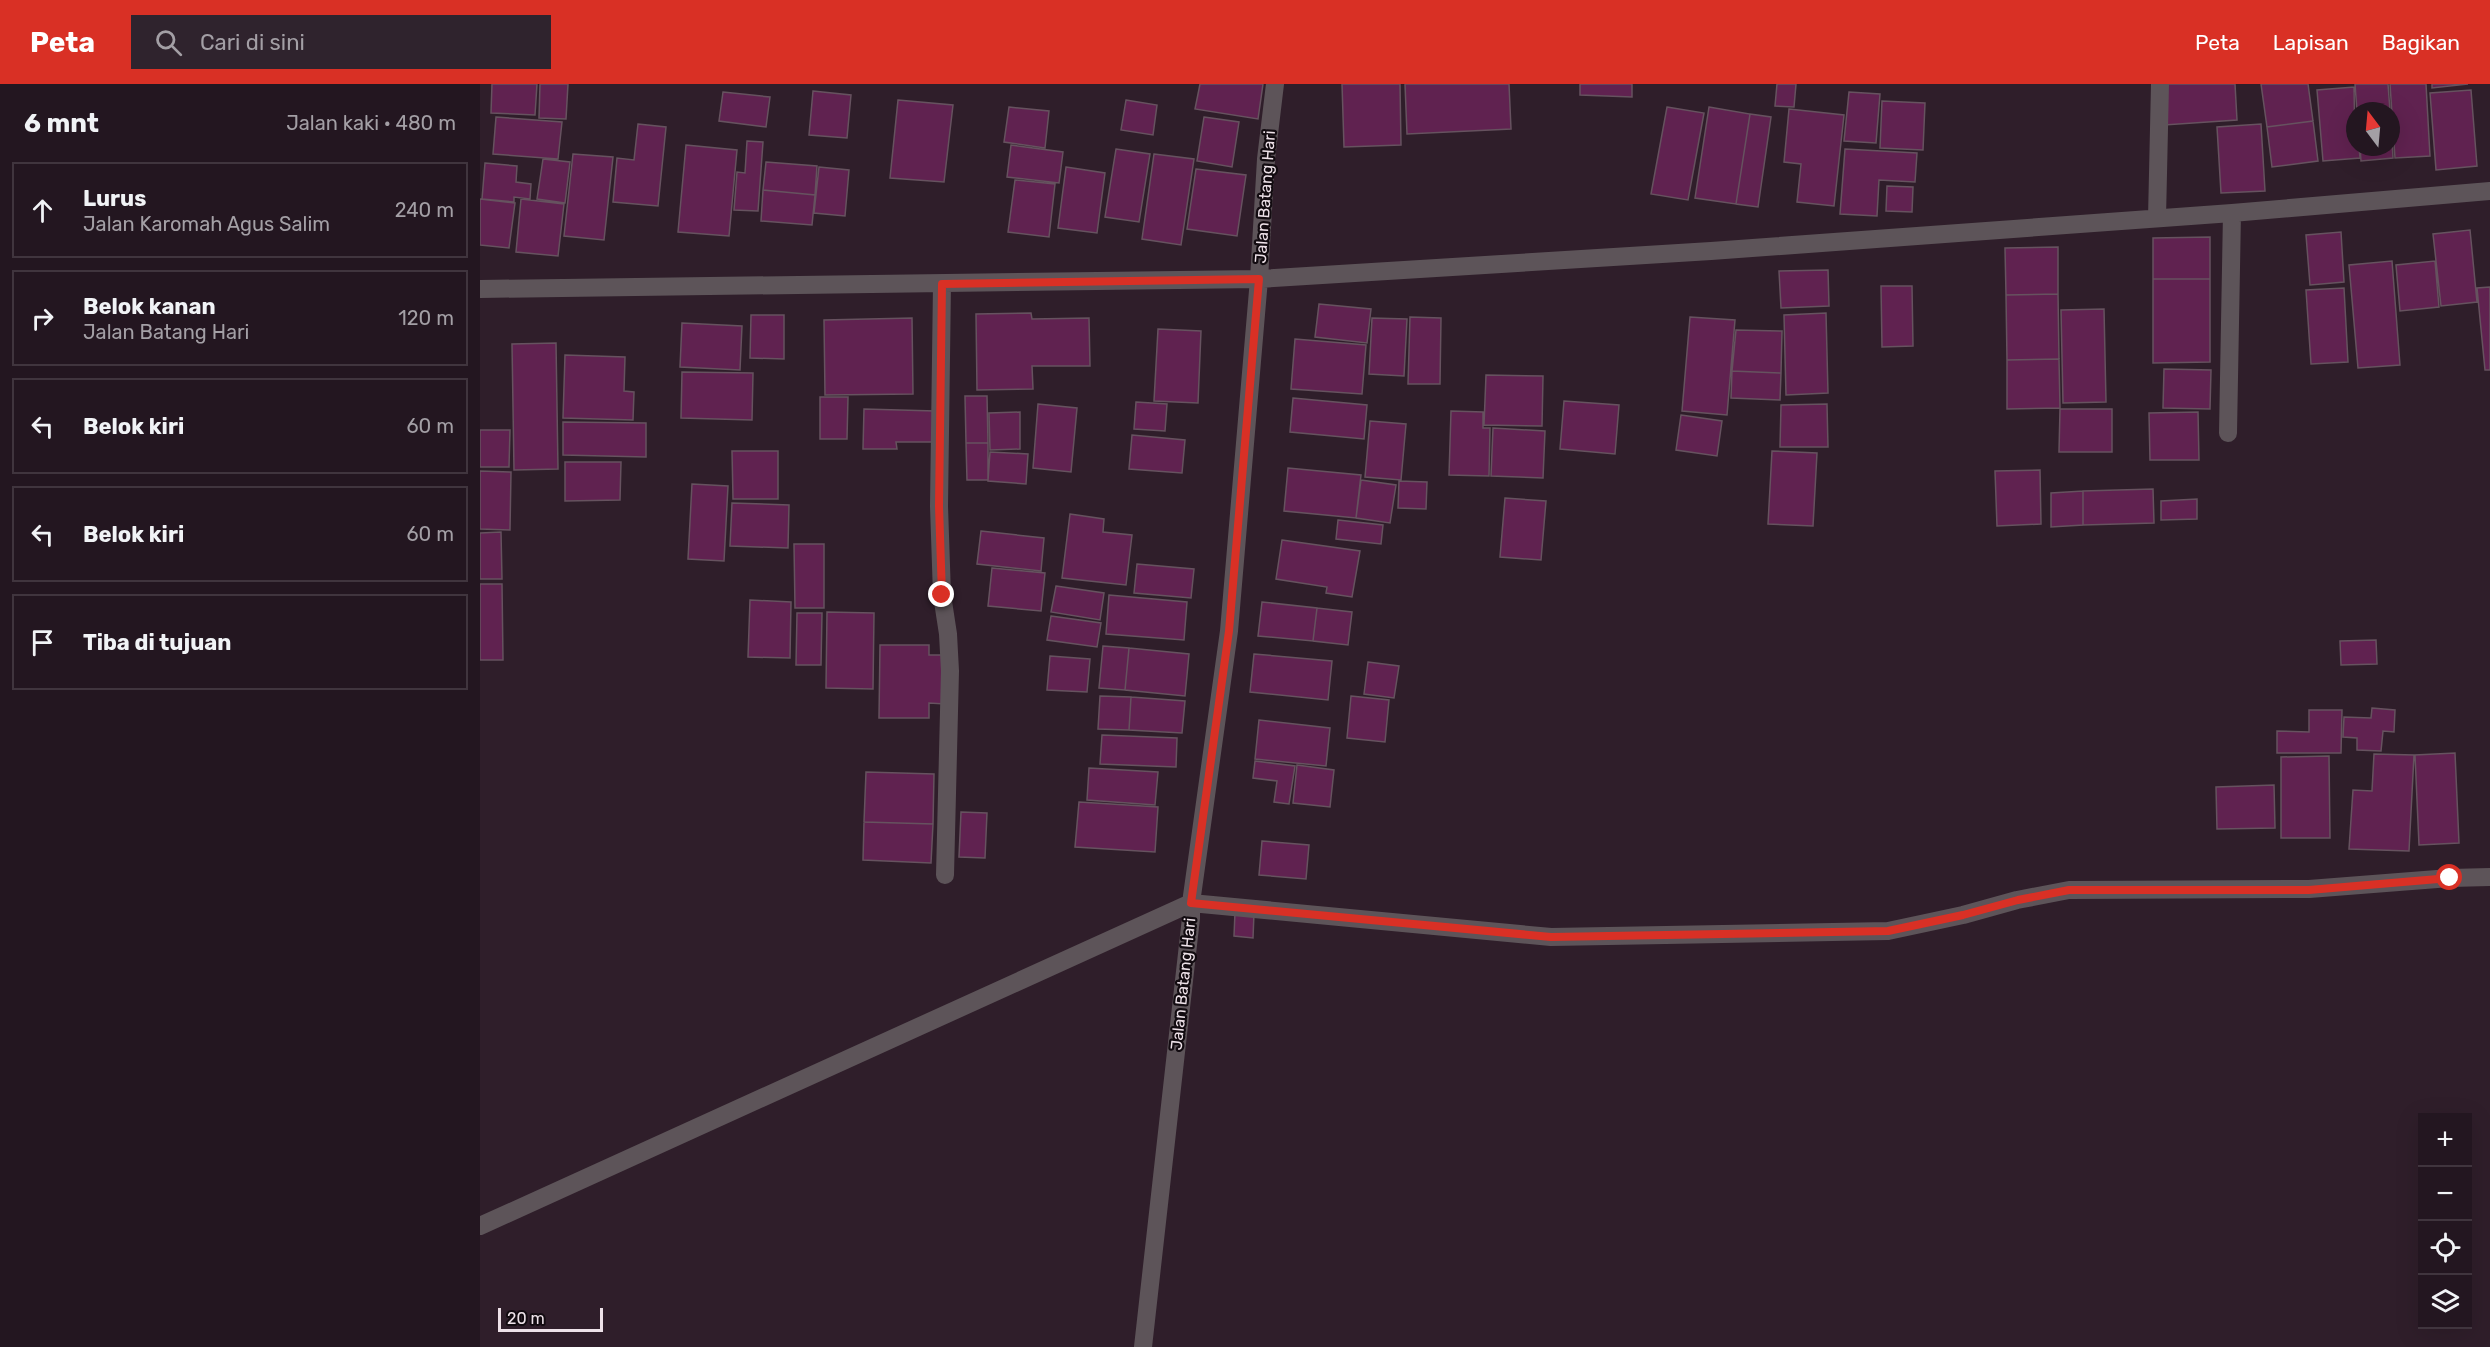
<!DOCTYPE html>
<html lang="id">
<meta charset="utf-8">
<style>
:root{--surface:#231620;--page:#2f232d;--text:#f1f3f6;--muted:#a39fa5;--line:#40353e;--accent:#d93025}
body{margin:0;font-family:Rubik,sans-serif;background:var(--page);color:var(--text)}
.controls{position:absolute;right:18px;bottom:18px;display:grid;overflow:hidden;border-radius:0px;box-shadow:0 6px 24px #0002}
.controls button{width:54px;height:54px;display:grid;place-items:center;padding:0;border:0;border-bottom:2px solid var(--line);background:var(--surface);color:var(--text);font:30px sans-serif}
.compass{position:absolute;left:1866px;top:18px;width:54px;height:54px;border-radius:50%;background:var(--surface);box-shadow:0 6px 24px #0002;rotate:344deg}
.scale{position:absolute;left:18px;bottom:15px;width:105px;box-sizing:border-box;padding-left:6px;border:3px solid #eee2e9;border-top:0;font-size:16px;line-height:21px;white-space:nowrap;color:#eee2e9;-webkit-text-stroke:4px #120b10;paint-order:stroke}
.stop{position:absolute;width:18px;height:18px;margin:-14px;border:4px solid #d93025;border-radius:50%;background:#fff}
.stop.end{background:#d93025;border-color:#fff;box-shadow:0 2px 6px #0008}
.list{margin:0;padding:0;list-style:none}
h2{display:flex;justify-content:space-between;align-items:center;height:78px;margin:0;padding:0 24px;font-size:26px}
h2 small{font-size:20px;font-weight:400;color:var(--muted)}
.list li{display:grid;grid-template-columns:39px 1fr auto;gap:18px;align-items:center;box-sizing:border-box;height:96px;margin:0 12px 12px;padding:0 12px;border:2px solid var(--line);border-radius:0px}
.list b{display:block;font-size:22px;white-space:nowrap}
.list p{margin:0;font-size:20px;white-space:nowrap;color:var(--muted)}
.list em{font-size:20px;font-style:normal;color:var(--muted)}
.icon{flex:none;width:33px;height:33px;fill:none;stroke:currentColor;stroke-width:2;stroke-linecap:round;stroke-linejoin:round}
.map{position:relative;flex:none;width:2010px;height:1263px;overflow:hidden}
header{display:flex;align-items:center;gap:36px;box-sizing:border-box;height:84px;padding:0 30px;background:var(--accent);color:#fff}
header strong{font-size:28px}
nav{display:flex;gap:33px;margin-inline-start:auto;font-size:21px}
.search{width:420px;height:54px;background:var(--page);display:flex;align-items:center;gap:15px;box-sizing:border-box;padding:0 21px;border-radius:0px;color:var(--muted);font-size:22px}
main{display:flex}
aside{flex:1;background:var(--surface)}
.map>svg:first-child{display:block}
.building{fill:#602250;stroke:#66525f;stroke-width:1.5}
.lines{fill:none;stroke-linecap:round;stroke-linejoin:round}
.minor{stroke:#5d5459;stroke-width:18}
.route{stroke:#d93025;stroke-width:8}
.labels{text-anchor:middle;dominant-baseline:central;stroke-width:4.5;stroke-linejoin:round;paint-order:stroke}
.street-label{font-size:16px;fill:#eee2e9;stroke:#120b10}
</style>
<header>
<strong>Peta</strong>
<div class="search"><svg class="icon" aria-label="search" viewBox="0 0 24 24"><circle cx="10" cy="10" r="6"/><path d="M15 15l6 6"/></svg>Cari di sini</div>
<nav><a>Peta</a><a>Lapisan</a><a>Bagikan</a></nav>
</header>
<main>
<aside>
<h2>6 mnt<small>Jalan kaki · 480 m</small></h2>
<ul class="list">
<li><svg class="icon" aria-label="ahead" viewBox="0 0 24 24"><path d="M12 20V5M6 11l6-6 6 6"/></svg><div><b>Lurus</b><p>Jalan Karomah Agus Salim</p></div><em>240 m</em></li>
<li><svg class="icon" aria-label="right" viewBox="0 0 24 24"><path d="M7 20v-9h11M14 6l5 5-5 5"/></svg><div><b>Belok kanan</b><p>Jalan Batang Hari</p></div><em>120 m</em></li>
<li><svg class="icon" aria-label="left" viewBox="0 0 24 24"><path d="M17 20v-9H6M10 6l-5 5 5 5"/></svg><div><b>Belok kiri</b></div><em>60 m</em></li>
<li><svg class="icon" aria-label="left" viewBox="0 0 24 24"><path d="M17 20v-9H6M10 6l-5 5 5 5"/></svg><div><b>Belok kiri</b></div><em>60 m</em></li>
<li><svg class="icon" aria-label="arrive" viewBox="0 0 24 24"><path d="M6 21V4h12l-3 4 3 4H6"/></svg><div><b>Tiba di tujuan</b></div></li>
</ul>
</aside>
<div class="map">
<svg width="2010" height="1263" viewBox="0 0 2010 1263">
<rect width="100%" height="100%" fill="#2f1e2a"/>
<!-- building -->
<path class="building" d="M12,0H57L55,31L11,29Z
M60,0H88L86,35L59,34Z
M720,0H783L778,35L715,25Z
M862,0H920L921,61L864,63Z
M925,0H1029L1031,45L927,50Z
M1100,0H1152V13L1100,11Z
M1297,0H1316L1314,23L1295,22Z
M1682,0H1755L1757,36L1684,41Z
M1781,0H1828L1833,37L1787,43Z
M1875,0H1908L1910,27H1877Z
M1910,0H1946L1950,72L1915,74Z
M1952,0H1988L1952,4Z
M1874,3L1875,63H1879L1880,74L1843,77L1837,6Z
M1991,6L1997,82L1956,86L1950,9Z
M333,7L371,11L367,54L329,51Z
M243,8L290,13L286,43L239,37Z
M1369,8L1400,10L1396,59L1364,57Z
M418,16L473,21L464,98L410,94Z
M646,16L677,21L673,51L641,46Z
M1402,17L1445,19L1443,66L1400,64Z
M529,23L569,27L565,64L524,58Z
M1187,23L1224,29L1208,116L1171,110Z
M1229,23L1270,30L1256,120L1215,114Z
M1309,25L1364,31L1354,122L1317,118L1321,80L1304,78Z
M1270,30L1291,33L1278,123L1256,120Z
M16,33L82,38L78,75L13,70Z
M724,33L759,38L752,83L717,77Z
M1833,37L1838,77L1792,83L1787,43Z
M158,40L186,43L178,122L133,118L137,74L154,76Z
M1781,40L1785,107L1741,109L1737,43Z
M1911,42L1913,74L1881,77L1880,63H1911Z
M267,57L283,58L278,127L254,126L257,88L265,89Z
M206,61L257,66L249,152L198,148Z
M531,61L583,68L579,99L527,93Z
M636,65L670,70L659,138L625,133Z
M1365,65L1437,69L1435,98L1399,96L1397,132L1360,130Z
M93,70L133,73L124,156L84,152Z
M674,70L714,75L701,161L662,155Z
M63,75L90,78L85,119L57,115Z
M286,78L337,82L335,111L283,106Z
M5,79L37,82L36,98L51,100L50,115L34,113V118L2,115Z
M339,83L369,86L365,132L334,129Z
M586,83L625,89L617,149L578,144Z
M716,85L766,91L757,152L707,145Z
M535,96L575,100L569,153L528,148Z
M1407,102L1433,103L1432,128L1406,127Z
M283,106L335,111L332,141L281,137Z
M0,115L35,119L29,164L0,161Z
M41,115L84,120L78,172L36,168Z
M1990,146L1997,218L1961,222L1953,150Z
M1861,148L1864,198L1830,201L1826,151Z
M1730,153V195H1673V154Z
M1578,163V210L1526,211L1525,164Z
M1912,177L1920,281L1878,284L1869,181Z
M1955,177L1959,223L1920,227L1916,181Z
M1348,186L1349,222L1301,224L1299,187Z
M1673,195H1730V278L1673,279Z
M1401,202H1432L1433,262L1402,263Z
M2010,203V286H2005L1997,204Z
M1864,204L1868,278L1831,280L1826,206Z
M1578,210L1579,275L1527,276L1526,211Z
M839,220L891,225L887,259L835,253Z
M1624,225L1626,318L1583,319L1581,226Z
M551,229L552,235L609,234L610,282H552L553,305L497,306L496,230Z
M1346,229L1348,309L1306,311L1304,231Z
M271,231H304V275L270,274Z
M930,233L961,234L960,300H928Z
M1210,233L1255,236L1247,331L1202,327Z
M432,234L433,310L345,311L344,236Z
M892,234L927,235L924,292L889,290Z
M202,239L262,242L260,286L200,283Z
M678,245L721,247L718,319L674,317Z
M1256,246L1302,247L1301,289L1252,287Z
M815,255L886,261L882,310L811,305Z
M76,259L78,385L34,386L32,260Z
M85,271L145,273L144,307L154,308L153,336L83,334Z
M1579,275L1580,324L1527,325V276Z
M1684,285L1731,286L1730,325L1683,324Z
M1252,287L1301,289L1300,316L1251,314Z
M202,288L273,289L272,336L201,334Z
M1006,291L1063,292L1062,342L1004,341Z
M485,312H507L508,359H486Z
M340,313H368L367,355H340Z
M813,314L887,321L884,355L810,348Z
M1084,317L1139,321L1135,370L1080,365Z
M656,318L687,320L685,347L654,345Z
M558,320L597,324L591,388L553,384Z
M1347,320L1348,363H1300L1301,321Z
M384,325L455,327L454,358H416L417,365H383Z
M1580,325H1632V368H1579Z
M971,327L1003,328V344H1010L1009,392L969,391Z
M540,328V365L510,366L509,329Z
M1718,328L1719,376H1670L1669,329Z
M1201,331L1242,337L1237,372L1196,366Z
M890,337L926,340L921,396L885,393Z
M83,338L166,339V373L83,371Z
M1013,344L1065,347L1063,394L1011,392Z
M0,346H30L29,383H0Z
M652,351L705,356L702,389L649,385Z
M486,359H508V396H487Z
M252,367H298V415H253Z
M1292,367L1337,369L1333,442L1288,440Z
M510,368L548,370L546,400L508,397Z
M85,378H141L140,416L85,417Z
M808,384L881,391L876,434L804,427Z
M1560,386L1561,440L1517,442L1515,387Z
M0,387L31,388L30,446L0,445Z
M881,396L916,401L910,439L876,434Z
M919,397L947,398L946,425L918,424Z
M212,400L248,402L244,477L208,475Z
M1673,405L1674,439L1603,441V407Z
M1603,407V441L1571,443V409Z
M1025,414L1066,417L1061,476L1020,473Z
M1717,415V435L1681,436V417Z
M252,419L309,421L308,464L250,462Z
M590,430L624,435L623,448L652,451L646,501L582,494Z
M858,436L903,441L901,460L856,455Z
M501,447L564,454L561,487L497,480Z
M21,448L22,495H0V449Z
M802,456L880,467L872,513L846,509L847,503L796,495Z
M314,460H344V524H315Z
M657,480L714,485L711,514L654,509Z
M512,484L565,489L561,527L508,522Z
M0,500H22L23,576H0Z
M576,502L624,509L620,536L571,528Z
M629,511L707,518L704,556L626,550Z
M270,516L311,518L310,574L268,573Z
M782,518L837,524L833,557L778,552Z
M837,524L872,528L868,561L833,557Z
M347,528L394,529L393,605L346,604Z
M317,529H342L341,581H316Z
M571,532L621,539L617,563L567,556Z
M1896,556L1897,580L1861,581L1860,557Z
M400,561H449V571H466L465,620L449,619V634H399Z
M623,562L649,564L645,606L619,604Z
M649,564L709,570L705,612L645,606Z
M774,570L852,577L848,616L770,608Z
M570,572L610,575L607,608L567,606Z
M888,578L919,582L914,614L884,610Z
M620,612L651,613L649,646L618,645Z
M871,612L909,616L905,658L867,654Z
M651,613L705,617L702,649L649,646Z
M1892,624L1915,626L1914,648L1903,647L1901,667L1877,666V654L1863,653L1864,633L1891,634Z
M1829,626H1862L1861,669H1797V647L1829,648Z
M779,636L850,644L846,682L775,675Z
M622,651L697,654L696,683L620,680Z
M1975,669L1979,759L1939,761L1935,671Z
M1894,670L1934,671L1929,767L1869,765L1873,706L1892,707Z
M1849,672L1850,754H1801V673Z
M775,677L815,682L809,720L794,718L797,697L773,694Z
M817,681L854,686L850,723L813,719Z
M609,684L678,688L675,721L607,716Z
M386,688L454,690L453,740L384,738Z
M1794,701L1795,744L1737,745L1736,703Z
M599,718L678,723L675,768L595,763Z
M481,728L507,729L505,774L479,773Z
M384,738L453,740L451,779L383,776Z
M782,757L829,761L826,795L779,791Z
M755,828L774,829L773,854L754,852Z"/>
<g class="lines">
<!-- minor -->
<path class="minor" d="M1677,134L1680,0
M462,200L459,422L462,511L468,550L470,587L465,791
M0,205L779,195L1231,167L1752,129L2010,107
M1748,349L1752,129
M0,1142L711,819L1071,853L1408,847L1483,831L1537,816L1589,806L1829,805L1970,794L2010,793
M663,1263L711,834V819L749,547L779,195L786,75L795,0"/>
</g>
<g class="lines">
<!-- route -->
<path class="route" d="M462,511L459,422L462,200L779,195L749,547L711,819L1071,853L1408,847L1483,831L1538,816L1589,806H1829L1970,794"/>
</g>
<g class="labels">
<!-- street labels -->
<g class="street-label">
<text transform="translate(785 113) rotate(-86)">Jalan Batang Hari</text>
<text transform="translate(703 900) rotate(-84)">Jalan Batang Hari</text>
</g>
</g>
</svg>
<div class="controls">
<button>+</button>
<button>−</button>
<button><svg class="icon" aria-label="locate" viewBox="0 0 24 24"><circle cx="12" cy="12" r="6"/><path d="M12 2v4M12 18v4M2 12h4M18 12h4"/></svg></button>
<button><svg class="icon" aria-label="layers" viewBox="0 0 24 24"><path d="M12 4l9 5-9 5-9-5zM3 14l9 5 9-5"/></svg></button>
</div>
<svg class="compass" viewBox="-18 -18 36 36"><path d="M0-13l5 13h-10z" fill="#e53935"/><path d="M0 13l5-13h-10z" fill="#a39fa5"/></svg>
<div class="scale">20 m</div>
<div class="stop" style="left:1970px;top:794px"></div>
<div class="stop end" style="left:462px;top:511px"></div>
</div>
</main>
